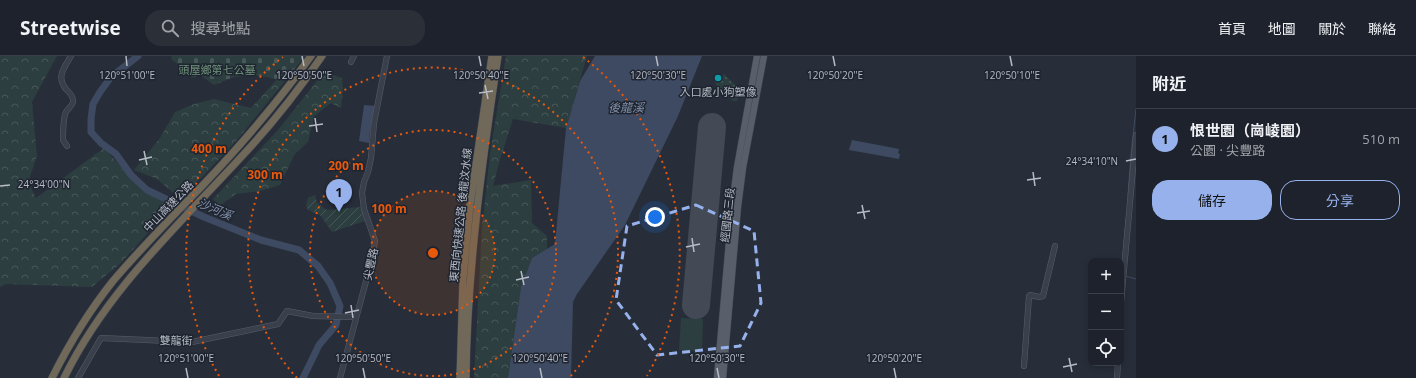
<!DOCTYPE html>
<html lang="zh-TW">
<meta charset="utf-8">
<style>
:root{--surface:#1d222c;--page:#2a2f38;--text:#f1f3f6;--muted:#a0a4a9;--line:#3b3f48;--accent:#96b1eb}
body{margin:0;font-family:"Open Sans","Noto Sans TC",sans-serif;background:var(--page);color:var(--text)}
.controls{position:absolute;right:12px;bottom:12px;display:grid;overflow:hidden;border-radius:8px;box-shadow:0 2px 6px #0003}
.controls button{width:36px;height:36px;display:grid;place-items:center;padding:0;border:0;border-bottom:1px solid var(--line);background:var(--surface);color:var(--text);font:20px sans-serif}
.you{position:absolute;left:655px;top:161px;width:14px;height:14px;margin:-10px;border:3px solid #fff;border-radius:50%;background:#1a73e8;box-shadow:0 0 0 6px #1a73e833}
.badge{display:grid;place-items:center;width:26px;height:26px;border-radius:50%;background:var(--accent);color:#111;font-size:13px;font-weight:700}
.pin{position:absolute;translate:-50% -33px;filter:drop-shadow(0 1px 2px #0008)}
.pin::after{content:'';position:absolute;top:21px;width:14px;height:12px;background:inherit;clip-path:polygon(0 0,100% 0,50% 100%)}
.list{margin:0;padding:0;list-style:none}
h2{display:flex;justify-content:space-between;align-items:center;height:52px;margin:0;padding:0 16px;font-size:17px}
h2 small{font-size:13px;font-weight:400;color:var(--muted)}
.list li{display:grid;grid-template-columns:26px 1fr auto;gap:12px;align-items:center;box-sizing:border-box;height:60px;padding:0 16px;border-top:1px solid var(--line)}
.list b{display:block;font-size:15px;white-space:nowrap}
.list p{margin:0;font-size:13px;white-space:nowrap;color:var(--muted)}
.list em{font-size:13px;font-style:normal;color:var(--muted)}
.actions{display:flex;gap:8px;padding:12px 16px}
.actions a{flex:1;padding:9px 0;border:1px solid var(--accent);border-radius:16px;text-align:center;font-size:14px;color:var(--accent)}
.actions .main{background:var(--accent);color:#111}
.icon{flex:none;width:22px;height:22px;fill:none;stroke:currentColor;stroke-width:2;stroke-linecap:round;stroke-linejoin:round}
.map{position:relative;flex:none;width:1136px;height:322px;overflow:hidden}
header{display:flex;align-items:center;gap:24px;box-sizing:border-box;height:56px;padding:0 20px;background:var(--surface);border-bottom:1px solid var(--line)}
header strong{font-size:19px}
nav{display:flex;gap:22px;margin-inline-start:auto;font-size:14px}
.search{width:280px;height:36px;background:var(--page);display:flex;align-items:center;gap:10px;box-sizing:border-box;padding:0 14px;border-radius:16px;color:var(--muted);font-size:15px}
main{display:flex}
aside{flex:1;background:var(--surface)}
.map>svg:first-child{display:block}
.grass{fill:#2c3e3f}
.forest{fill:url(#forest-crowns)}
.cemetery{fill:url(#cemetery-stones)}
.park{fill:url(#park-dots)}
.garden{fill:url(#garden-furrows)}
.water{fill:#3e4a61}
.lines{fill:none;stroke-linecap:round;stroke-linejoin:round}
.stream{stroke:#3e4a61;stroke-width:1}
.river{stroke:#3e4a61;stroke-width:7}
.runway{stroke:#434a56;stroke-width:28}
.minor-casing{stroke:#585e69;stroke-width:6}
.major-casing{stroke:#434954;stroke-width:7}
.highway-casing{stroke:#454b56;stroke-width:8}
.minor{stroke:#3a404b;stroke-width:5}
.major{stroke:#585f6b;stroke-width:6}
.highway{stroke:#706858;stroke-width:7}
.marked{fill:none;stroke:#96b1eb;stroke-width:3;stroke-dasharray:8 5;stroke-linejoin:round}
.ticks{fill:none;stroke:#b6bbc6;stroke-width:1.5}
.ring{fill:none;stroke:#e8590c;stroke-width:2;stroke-dasharray:2 4}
.culture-dot{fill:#0f9aa8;stroke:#1f2530;stroke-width:1.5}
.labels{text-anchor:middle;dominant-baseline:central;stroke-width:3;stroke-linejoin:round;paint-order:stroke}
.park-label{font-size:11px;fill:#70947b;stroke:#1f2530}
.poi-label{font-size:11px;fill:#b6bbc6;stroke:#1f2530}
.street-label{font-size:11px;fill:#b6bbc6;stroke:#1f2530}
.water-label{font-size:12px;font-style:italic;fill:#8190aa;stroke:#1f2530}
.ticks-label{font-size:10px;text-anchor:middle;fill:#b6bbc6;stroke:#1f2530;stroke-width:3;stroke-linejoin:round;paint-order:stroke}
.centre{fill:#e8590c;stroke:#1f2530;stroke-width:2}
.ring-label{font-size:12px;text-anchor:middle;font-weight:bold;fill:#e8590c;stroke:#1f2530;stroke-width:3;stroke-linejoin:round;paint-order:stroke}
</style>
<header>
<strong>Streetwise</strong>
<div class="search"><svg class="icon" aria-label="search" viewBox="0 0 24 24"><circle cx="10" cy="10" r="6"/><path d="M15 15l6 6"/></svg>搜尋地點</div>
<nav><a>首頁</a><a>地圖</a><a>關於</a><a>聯絡</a></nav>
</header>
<main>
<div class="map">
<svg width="1136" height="322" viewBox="0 0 1136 322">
<defs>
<pattern id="forest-crowns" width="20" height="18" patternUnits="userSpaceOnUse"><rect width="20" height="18" fill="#2c3e3f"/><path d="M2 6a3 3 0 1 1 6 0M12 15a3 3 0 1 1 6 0" fill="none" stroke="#485859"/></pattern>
<pattern id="cemetery-stones" width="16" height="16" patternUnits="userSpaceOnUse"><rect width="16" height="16" fill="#2c3e3f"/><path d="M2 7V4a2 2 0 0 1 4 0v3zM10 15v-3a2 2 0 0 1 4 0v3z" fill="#485859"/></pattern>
<pattern id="park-dots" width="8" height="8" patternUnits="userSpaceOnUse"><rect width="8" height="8" fill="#2c3e3f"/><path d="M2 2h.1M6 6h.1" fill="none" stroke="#485859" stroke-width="1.8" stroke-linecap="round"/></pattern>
<pattern id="garden-furrows" width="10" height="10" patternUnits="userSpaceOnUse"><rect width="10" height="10" fill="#2c3e3f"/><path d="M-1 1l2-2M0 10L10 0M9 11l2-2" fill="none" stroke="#485859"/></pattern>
</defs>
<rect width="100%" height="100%" fill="#272e3a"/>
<!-- grass -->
<path class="grass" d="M681,262L703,263L702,295L679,294Z"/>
<!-- forest -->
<path class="forest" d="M0,0H57L32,46L37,100L28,126L36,142L104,92L141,133L166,147L169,153L121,207L92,231L6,228L0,231Z
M298,0H305L237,84L202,121L178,141L157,123L134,114L160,82L175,56L194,48L214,43L251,52Z
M506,0H587L566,72L513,63L499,107L493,130L531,124L532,167L547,180V193L532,202L521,231L508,322H474L482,172L490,97Z
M324,16L342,22L343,34L341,52L331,47L314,60L308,86L294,99L280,129L260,135L236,138L219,150L213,143L278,74Z"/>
<!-- cemetery -->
<path class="cemetery" d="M171,0H302L276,23L256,19L234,21L214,29L200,19L192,22L187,14L172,4Z"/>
<!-- park -->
<path class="park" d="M724,18L739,33L737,45H733L716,29L715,26Z"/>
<!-- garden -->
<path class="garden" d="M315,139L317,147L327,154L361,151L365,165L332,176L320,159L308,154L306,150L308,142Z"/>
<!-- water -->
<path class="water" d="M595,0H702L678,60L625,169L577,238L573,246L571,322H508L521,231L532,202L555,188L566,72L580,25Z
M364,49L375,50L370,74L369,87L359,85Z
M852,84L899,93L898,97L900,98L899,103L849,94Z"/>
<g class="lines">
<!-- stream -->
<path class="stream" d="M1128,140L1131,98L1136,53
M1123,199L1126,163
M1125,220L1136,223"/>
<!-- river -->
<path class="river" d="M138,0L111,21L100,36L93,48L91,63V76L101,87L116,98L131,119L147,134L204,161L261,184L299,194L318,210L330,227L340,250L336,269L319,289L303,322"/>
<!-- runway -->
<path class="runway" d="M696,249L712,71"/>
<defs>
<path id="minor" d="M351,6L354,0
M67,90L63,84C63,77 63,62 66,56C68,52 74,49 73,44C73,40 69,36 66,33C56,21 64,12 71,0
M1121,247L1136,79
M1024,310L1029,240L1030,239L1039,241L1043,240L1055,190
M78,322L101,282L192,286L278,268L287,255L313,260L356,261
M340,322L372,203L375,185L364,153L362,137L364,126L368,116L371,102L374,67L387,0
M1117,322L1118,307"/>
<path id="major" d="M717,322L732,151L737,111L757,0
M723,322L738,151L743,112L764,0"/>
<path id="highway" d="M52,322C69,288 89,255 113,225C141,192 172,161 202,130C241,89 278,46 311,0
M64,322C107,234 178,170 243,99C272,68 298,35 322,0
M460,322L463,223L470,149L492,0
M466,322C467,214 482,107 498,0"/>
</defs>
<!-- minor casing -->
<use href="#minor" class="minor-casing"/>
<!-- major casing -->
<use href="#major" class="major-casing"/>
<!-- highway casing -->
<use href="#highway" class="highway-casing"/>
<!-- minor -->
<use href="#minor" class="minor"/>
<!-- major -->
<use href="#major" class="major"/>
<!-- highway -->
<use href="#highway" class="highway"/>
</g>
<!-- marked area -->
<path class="marked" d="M696,149L754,175L761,247L740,290L657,299L616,244L627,170Z"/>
<!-- ticks -->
<path class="ticks" d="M126,0L127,10M302,0L304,10M479,0L481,10M656,0L658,10M833,0L835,10M1010,0L1012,10M485,29L488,43M479,37L493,35M315,62L317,76M309,70L323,68M144,95L147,109M139,104L152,101M1126,105L1136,103M1033,116L1035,130M1027,124L1041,122M0,130L10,129M862,149L865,163M857,157L870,155M692,182L694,196M686,191L700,188M521,215L524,229M516,224L529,221M351,249L353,262M345,257L359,254M1069,302L1072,316M1063,311L1077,308M186,312L188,322M363,312L365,322M540,312L542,322M717,312L719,322M894,312L896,322"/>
<!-- distance rings -->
<circle cx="433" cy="197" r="62" fill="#e8590c" fill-opacity=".12"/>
<g class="ring">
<circle cx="433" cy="197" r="62"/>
<circle cx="433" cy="197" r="123"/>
<path d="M297 322A185 185 0 1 1 569 322"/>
<path d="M219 320A247 247 0 0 1 283 1M583 1A247 247 0 0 1 647 320"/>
</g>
<!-- markers -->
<circle class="culture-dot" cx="718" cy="22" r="4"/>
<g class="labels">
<!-- park labels -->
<g class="park-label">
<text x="217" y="13">頭屋鄉第七公墓</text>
</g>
<!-- poi labels -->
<g class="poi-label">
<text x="718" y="35">入口處小狗塑像</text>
</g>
<!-- street labels -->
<g class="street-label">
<text transform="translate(168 150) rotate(-46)">中山高速公路</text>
<text transform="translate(460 159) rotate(-84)">東西向快速公路 後龍汶水線</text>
<text transform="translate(727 159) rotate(-84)">經國路三段</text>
<text transform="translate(370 208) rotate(-77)">尖豐路</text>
<text transform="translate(176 284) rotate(1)">雙龍街</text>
</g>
<!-- water labels -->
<g class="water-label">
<text x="626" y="51">後龍溪</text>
<text transform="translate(215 153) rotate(23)">沙河溪</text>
</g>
</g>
<g class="ticks-label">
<text x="127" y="23">120°51'00"E</text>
<text x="304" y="23">120°50'50"E</text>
<text x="481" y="23">120°50'40"E</text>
<text x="658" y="23">120°50'30"E</text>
<text x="835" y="23">120°50'20"E</text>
<text x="1012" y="23">120°50'10"E</text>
<text x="1092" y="109">24°34'10"N</text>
<text x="44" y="132">24°34'00"N</text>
<text x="186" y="306">120°51'00"E</text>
<text x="363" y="306">120°50'50"E</text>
<text x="540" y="306">120°50'40"E</text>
<text x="717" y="306">120°50'30"E</text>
<text x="894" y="306">120°50'20"E</text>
</g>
<circle cx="433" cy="197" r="6" class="centre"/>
<g class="ring-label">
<text x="209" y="97">400 m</text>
<text x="346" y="114">200 m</text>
<text x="265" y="123">300 m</text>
<text x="389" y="157">100 m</text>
</g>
</svg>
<div class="controls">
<button>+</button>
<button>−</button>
<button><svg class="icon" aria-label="locate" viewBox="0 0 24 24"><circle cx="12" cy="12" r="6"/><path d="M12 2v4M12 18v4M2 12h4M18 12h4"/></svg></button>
</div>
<div class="you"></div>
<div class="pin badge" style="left:339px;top:156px">1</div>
</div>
<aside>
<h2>附近<small></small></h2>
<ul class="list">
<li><span class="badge">1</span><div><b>恨世園（崗崚園）</b><p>公園 · 尖豐路</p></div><em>510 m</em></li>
</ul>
<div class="actions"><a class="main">儲存</a><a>分享</a></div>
</aside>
</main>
